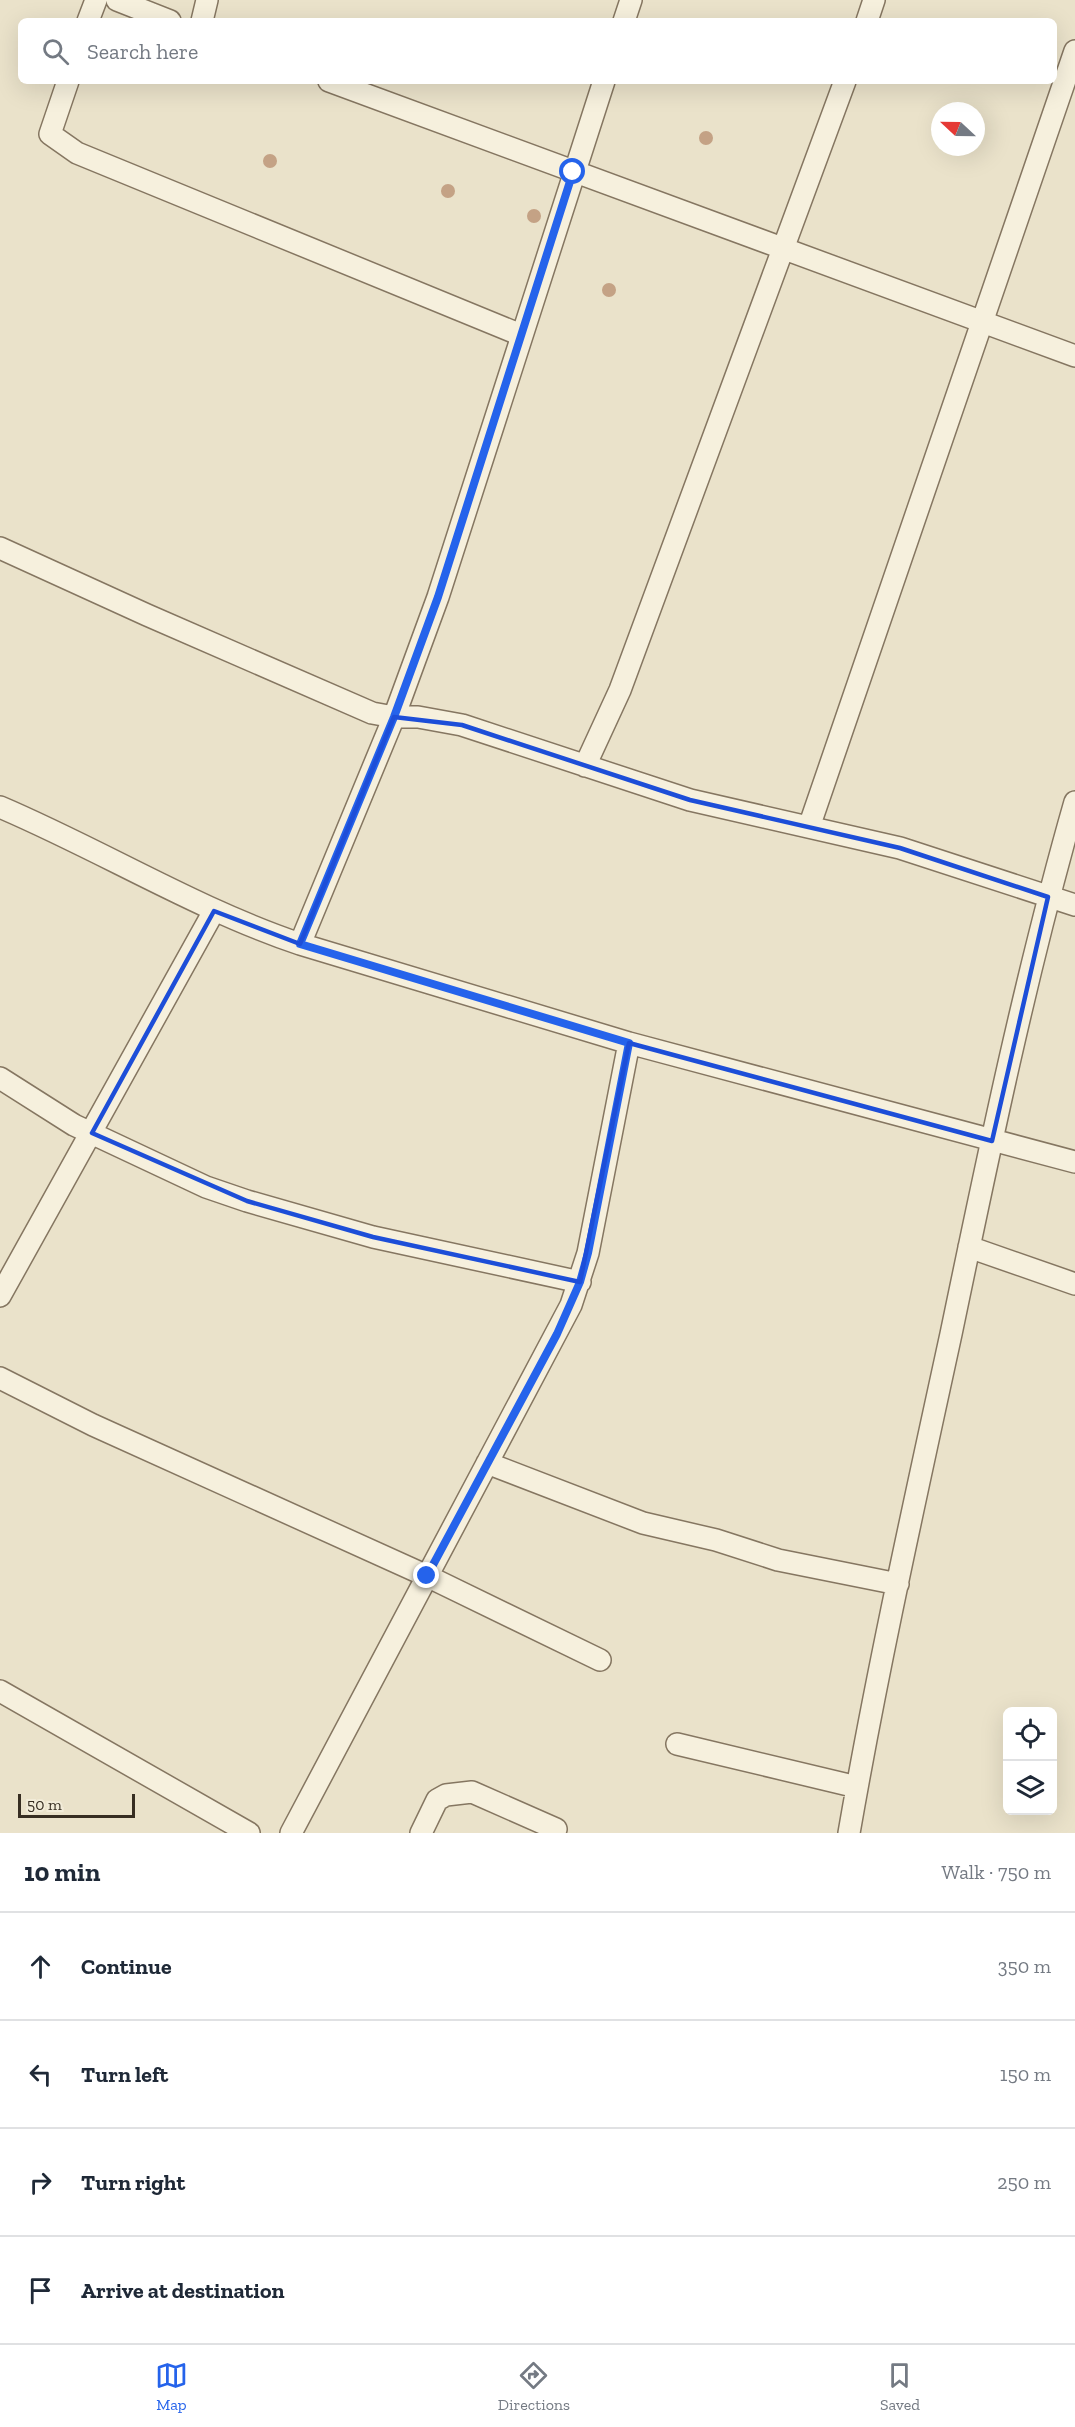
<!DOCTYPE html>
<meta charset="utf-8">
<style>
:root{--surface:#fff;--page:#f6f6f7;--text:#1f2937;--muted:#747a83;--line:#e0e1e3;--accent:#2563eb}
body{margin:0;font-family:"Zilla Slab",serif;background:var(--page);color:var(--text)}
.controls{position:absolute;right:18px;bottom:18px;display:grid;overflow:hidden;border-radius:9px;box-shadow:0 6px 24px #0002}
.controls button{width:54px;height:54px;display:grid;place-items:center;padding:0;border:0;border-bottom:2px solid var(--line);background:var(--surface);color:var(--text);font:30px sans-serif}
.compass{position:absolute;left:931px;top:102px;width:54px;height:54px;border-radius:50%;background:var(--surface);box-shadow:0 6px 24px #0002;rotate:292deg}
.scale{position:absolute;left:18px;bottom:15px;width:117px;box-sizing:border-box;padding-left:6px;border:3px solid #372e22;border-top:0;font-size:16px;line-height:21px;white-space:nowrap;color:#372e22;-webkit-text-stroke:4px #f2ecd9;paint-order:stroke}
.stop{position:absolute;width:18px;height:18px;margin:-14px;border:4px solid #2563eb;border-radius:50%;background:#fff}
.stop.end{background:#2563eb;border-color:#fff;box-shadow:0 2px 6px #0008}
.list{margin:0;padding:0;list-style:none}
h2{display:flex;justify-content:space-between;align-items:center;height:78px;margin:0;padding:0 24px;font-size:26px}
h2 small{font-size:20px;font-weight:400;color:var(--muted)}
.list li{display:grid;grid-template-columns:39px 1fr auto;gap:18px;align-items:center;box-sizing:border-box;height:108px;padding:0 24px;border-top:2px solid var(--line)}
.list b{display:block;font-size:22px;white-space:nowrap}
.list em{font-size:20px;font-style:normal;color:var(--muted)}
.icon{flex:none;width:33px;height:33px;fill:none;stroke:currentColor;stroke-width:2;stroke-linecap:round;stroke-linejoin:round}
.map{position:relative;flex:none;width:1075px;height:1833px;overflow:hidden}
.search{position:absolute;background:var(--surface);box-shadow:0 6px 24px #0002;left:18px;right:18px;top:18px;height:66px;display:flex;align-items:center;gap:15px;box-sizing:border-box;padding:0 21px;border-radius:9px;color:var(--muted);font-size:22px}
.sheet{height:510px;background:var(--surface)}
nav{display:flex;justify-content:space-around;align-items:center;box-sizing:border-box;height:84px;border-top:2px solid var(--line);background:var(--surface);font-size:16px;color:var(--muted)}
nav a{display:grid;justify-items:center;gap:3px}
nav .on{color:var(--accent)}
.map>svg:first-child{display:block}
.building{fill:#c4a285}
.lines{fill:none;stroke-linecap:round;stroke-linejoin:round}
.minor-casing{stroke:#857661;stroke-width:24}
.minor{stroke:#f6f0dd;stroke-width:21}
.route{stroke:#2563eb;stroke-width:8}
.marked{fill:none;stroke:#1d4ed8;stroke-width:4.5;stroke-linejoin:round}
</style>
<div class="map">
<svg width="1075" height="1833" viewBox="0 0 1075 1833">
<rect width="100%" height="100%" fill="#eae2ca"/>
<!-- building -->
<path class="building" d="M699 138a7 7 0 1 1 14 0a7 7 0 1 1-14 0Z
M263 161a7 7 0 1 1 14 0a7 7 0 1 1-14 0Z
M441 191a7 7 0 1 1 14 0a7 7 0 1 1-14 0Z
M527 216a7 7 0 1 1 14 0a7 7 0 1 1-14 0Z
M602 290a7 7 0 1 1 14 0a7 7 0 1 1-14 0Z"/>
<g class="lines">
<defs>
<path id="minor" d="M117,0L170,21
M88,21L96,0
M202,21L207,0
M624,21L631,0
M867,21L874,0
M68,81L50,134L77,153L521,335
M329,81L1075,356
M0,548L147,615L372,713L394,717H418L462,725L690,800L900,848L1075,905
M585,766L620,690L845,81
M0,807C101,850 196,909 300,944L629,1043L1075,1162
M809,827L1075,51
M300,944L394,717L438,597L604,81
M0,1078L74,1125L206,1187L247,1201L373,1237L580,1282
M969,1247L1075,1284
M0,1296L214,911
M0,1378L93,1425L427,1576L600,1660
M487,1463L643,1523L716,1540L778,1560L898,1584
M0,1691L249,1833
M677,1744L857,1787
M291,1833L571,1305L588,1253L629,1043
M421,1833L437,1800L446,1795L472,1792L556,1829
M849,1833C878,1666 915,1500 951,1334C988,1156 1025,977 1075,802"/>
</defs>
<!-- minor casing -->
<use href="#minor" class="minor-casing"/>
<!-- minor -->
<use href="#minor" class="minor"/>
</g>
<g class="lines">
<!-- route -->
<path class="route" d="M427,1576L557,1334L580,1282L588,1253L629,1043L300,944L394,717L438,597L573,172"/>
</g>
<!-- marked area -->
<path class="marked" d="M394,717L462,725L690,800L900,848L1048,897L992,1141L629,1043L580,1282L373,1237L247,1201L92,1133L214,911L300,944Z"/>
</svg>
<div class="controls">
<button><svg class="icon" aria-label="locate" viewBox="0 0 24 24"><circle cx="12" cy="12" r="6"/><path d="M12 2v4M12 18v4M2 12h4M18 12h4"/></svg></button>
<button><svg class="icon" aria-label="layers" viewBox="0 0 24 24"><path d="M12 4l9 5-9 5-9-5zM3 14l9 5 9-5"/></svg></button>
</div>
<svg class="compass" viewBox="-18 -18 36 36"><path d="M0-13l5 13h-10z" fill="#e53935"/><path d="M0 13l5-13h-10z" fill="#747a83"/></svg>
<div class="scale">50 m</div>
<div class="stop" style="left:573px;top:172px"></div>
<div class="stop end" style="left:427px;top:1576px"></div>
<div class="search"><svg class="icon" aria-label="search" viewBox="0 0 24 24"><circle cx="10" cy="10" r="6"/><path d="M15 15l6 6"/></svg>Search here</div>
</div>
<section class="sheet">
<h2>10 min<small>Walk · 750 m</small></h2>
<ul class="list">
<li><svg class="icon" aria-label="ahead" viewBox="0 0 24 24"><path d="M12 20V5M6 11l6-6 6 6"/></svg><div><b>Continue</b></div><em>350 m</em></li>
<li><svg class="icon" aria-label="left" viewBox="0 0 24 24"><path d="M17 20v-9H6M10 6l-5 5 5 5"/></svg><div><b>Turn left</b></div><em>150 m</em></li>
<li><svg class="icon" aria-label="right" viewBox="0 0 24 24"><path d="M7 20v-9h11M14 6l5 5-5 5"/></svg><div><b>Turn right</b></div><em>250 m</em></li>
<li><svg class="icon" aria-label="arrive" viewBox="0 0 24 24"><path d="M6 21V4h12l-3 4 3 4H6"/></svg><div><b>Arrive at destination</b></div></li>
</ul>
</section>
<nav>
<a class="on"><svg class="icon" aria-label="map" viewBox="0 0 24 24"><path d="M3 6l6-2 6 2 6-2v14l-6 2-6-2-6 2zM9 4v14M15 6v14"/></svg>Map</a>
<a><svg class="icon" aria-label="directions" viewBox="0 0 24 24"><path d="M12 3l9 9-9 9-9-9zM9 14v-3h6M13 9l2 2-2 2"/></svg>Directions</a>
<a><svg class="icon" aria-label="saved" viewBox="0 0 24 24"><path d="M7 4h10v16l-5-4-5 4z"/></svg>Saved</a>
</nav>
